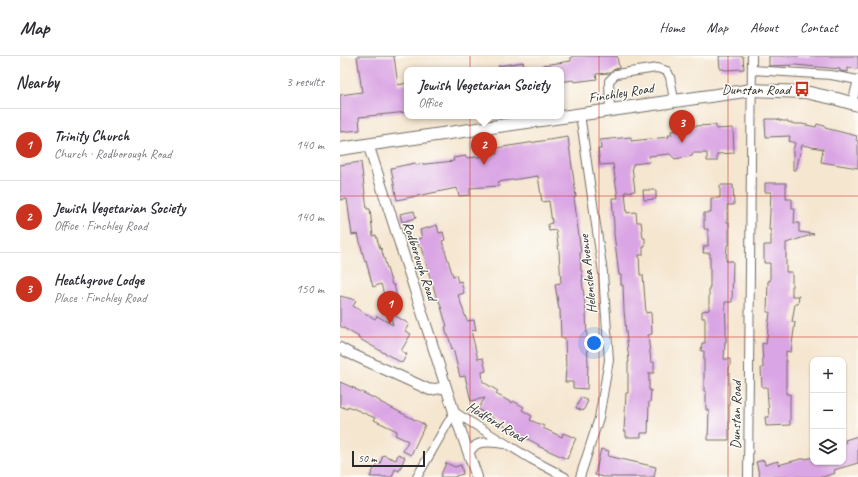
<!DOCTYPE html>
<meta charset="utf-8">
<style>
:root{--surface:#fff;--page:#f2f2f3;--text:#2b2b33;--muted:#7c7c81;--line:#e1e1e2;--accent:#c8321e}
body{margin:0;font-family:Caveat,sans-serif;background:var(--page);color:var(--text)}
.controls{position:absolute;right:12px;bottom:12px;display:grid;overflow:hidden;border-radius:8px;box-shadow:0 1px 3px #0004}
.controls button{width:36px;height:36px;display:grid;place-items:center;padding:0;border:0;border-bottom:1px solid var(--line);background:var(--surface);color:var(--text);font:20px sans-serif}
.scale{position:absolute;left:12px;bottom:10px;width:73px;box-sizing:border-box;padding-left:4px;border:2px solid #2b2b2b;border-top:0;font-size:11px;line-height:14px;white-space:nowrap;color:#2b2b2b;-webkit-text-stroke:3px #fdfcf7;paint-order:stroke}
.you{position:absolute;left:254px;top:287px;width:14px;height:14px;margin:-10px;border:3px solid #fff;border-radius:50%;background:#1a73e8;box-shadow:0 0 0 6px #1a73e833}
.badge{display:grid;place-items:center;width:26px;height:26px;border-radius:50%;background:var(--accent);color:#fff;font-size:13px;font-weight:700}
.pin{position:absolute;translate:-50% -33px;filter:drop-shadow(0 1px 2px #0008)}
.pin::after{content:'';position:absolute;top:21px;width:14px;height:12px;background:inherit;clip-path:polygon(0 0,100% 0,50% 100%)}
.popup{position:absolute;left:64px;top:11px;width:160px;height:52px;box-sizing:border-box;display:grid;place-content:center;border-radius:8px;background:var(--surface);filter:drop-shadow(0 1px 3px #0005);font-size:13px;white-space:nowrap;color:var(--muted)}
.popup b{font-size:15px;color:var(--text)}
.popup::after{content:'';position:absolute;left:50%;top:100%;margin-left:-8px;border:8px solid transparent;border-top-color:var(--surface)}
.list{margin:0;padding:0;list-style:none}
h2{display:flex;justify-content:space-between;align-items:center;height:52px;margin:0;padding:0 16px;font-size:17px}
h2 small{font-size:13px;font-weight:400;color:var(--muted)}
.list li{display:grid;grid-template-columns:26px 1fr auto;gap:12px;align-items:center;box-sizing:border-box;height:72px;padding:0 16px;border-top:1px solid var(--line)}
.list b{display:block;font-size:15px;white-space:nowrap}
.list p{margin:0;font-size:13px;white-space:nowrap;color:var(--muted)}
.list em{font-size:13px;font-style:normal;color:var(--muted)}
.icon{flex:none;width:22px;height:22px;fill:none;stroke:currentColor;stroke-width:2;stroke-linecap:round;stroke-linejoin:round}
.map{position:relative;flex:none;width:518px;height:421px;overflow:hidden}
header{display:flex;align-items:center;gap:24px;box-sizing:border-box;height:56px;padding:0 20px;background:var(--surface);border-bottom:1px solid var(--line)}
header strong{font-size:19px}
nav{display:flex;gap:22px;margin-inline-start:auto;font-size:14px}
main{display:flex}
aside{flex:1;background:var(--surface)}
.map>svg:first-child{display:block}
.building{fill:#daa5e4}
.lines{fill:none;stroke-linecap:round;stroke-linejoin:round}
.minor-casing{stroke:#726c65;stroke-width:10}
.tertiary-casing{stroke:#726c65;stroke-width:12}
.primary-casing{stroke:#726c65;stroke-width:14}
.minor{stroke:#fff;stroke-width:8}
.tertiary{stroke:#fff;stroke-width:10}
.primary{stroke:#fff;stroke-width:12}
.grid{fill:none;stroke:#c8321e;stroke-width:1;stroke-opacity:0.55}
.labels{text-anchor:middle;dominant-baseline:central;stroke-width:3;stroke-linejoin:round;paint-order:stroke}
.poi-label{font-size:14px;fill:#2b2b2b;stroke:#fdfcf7;text-anchor:end}
.street-label{font-size:14px;fill:#2b2b2b;stroke:#fdfcf7}
</style>
<header>
<strong>Map</strong>
<nav><a>Home</a><a>Map</a><a>About</a><a>Contact</a></nav>
</header>
<main>
<aside>
<h2>Nearby<small>3 results</small></h2>
<ul class="list">
<li><span class="badge">1</span><div><b>Trinity Church</b><p>Church · Rodborough Road</p></div><em>140 m</em></li>
<li><span class="badge">2</span><div><b>Jewish Vegetarian Society</b><p>Office · Finchley Road</p></div><em>140 m</em></li>
<li><span class="badge">3</span><div><b>Heathgrove Lodge</b><p>Place · Finchley Road</p></div><em>150 m</em></li>
</ul>
</aside>
<div class="map">
<svg width="518" height="421" viewBox="0 0 518 421">
<rect width="100%" height="100%" fill="#fdfcf7"/>
<filter id="ink" filterUnits="userSpaceOnUse"><feTurbulence type="fractalNoise" baseFrequency=".025" numOctaves="2"/><feDisplacementMap in="SourceGraphic" scale="8" xChannelSelector="R" yChannelSelector="G"/><feConvolveMatrix kernelMatrix="1 2 1 2 8 2 1 2 1" color-interpolation-filters="sRGB"/></filter>
<filter id="wash" filterUnits="userSpaceOnUse"><feTurbulence type="fractalNoise" baseFrequency=".012" numOctaves="4" result="noise"/><feDisplacementMap in="SourceGraphic" scale="16" xChannelSelector="R" yChannelSelector="G"/><feGaussianBlur stdDeviation="0.9" result="paint"/><feColorMatrix in="noise" values="0 0 0 0 0 0 0 0 0 0 0 0 0 0 0 0 0 1.4 0 .05"/><feComposite in="paint" operator="in"/></filter>
<g filter="url(#wash)">
<rect width="100%" height="100%" fill="#f5e6d0"/>
<g id="blocks">
<!-- building -->
<path class="building" d="M17,0H54L58,29L67,27V56L19,61L20,74L0,76V39L22,36Z
M232,0H277L279,12L275,13L270,17L256,18L257,23L234,26L233,24L221,26V14H203V9L231,5V1H233Z
M379,0H403L404,13L385,14L383,13H380Z
M429,0H518V13L508,12V16L500,15V13L455,9L429,10Z
M183,6L185,14H159L158,10Z
M426,63H436L443,65H448V66L455,68H462L476,71L477,68L485,70V72L517,80L516,84L518,85V112L481,106L483,93L462,89L456,114H453V94L455,87L449,85L450,80L426,81L425,67Z
M376,69V73L393,72L394,97L377,98V105H367V97H353L352,100L335,103L330,98L309,100L310,106L293,108V110H292L295,135L285,136L287,157L296,156L297,166H301L303,182H305V191H303V199H299L300,219H303L306,257L311,256L312,278L308,279L311,306H314V317H309V334H311L310,346H309L308,377H301V381H286V375H284L286,337H288V306H289L284,255L283,229H281V219H279L274,178V169L272,142H278L273,108L260,109L258,93H261L260,84L291,81V85L329,81L328,79H332L331,75L353,72V70Z
M228,81L236,141H234L241,197H240L241,215H242L243,224H242L246,256L248,308L247,333L233,332V326H225L226,313L225,282H221L220,253H219L215,228L221,227L219,196L216,174L209,175L208,168L212,167L209,145L202,146L198,120L158,126L159,130L130,132V139L119,140L117,132L57,144L51,112L75,107L76,109L114,105L113,102L126,100V102L148,100V99L157,98L156,92Z
M21,106L27,153H30L33,180L36,179L40,193L41,192L52,229H54L59,249L48,252L41,228L33,231L26,205L25,206L18,178L12,179L7,143L0,144V109Z
M425,127H446V143H452V152H455L454,167H459V176L474,178L446,187V216H452V240H459L458,248H455L452,266H455L451,296L446,295V338H450V369L426,370L425,361H429L427,331H422L421,312H423L422,287L426,288L430,256H427L428,225H430V207H424V189H431V174H429L431,136H425Z
M380,129H393L394,149H387V166H389V189H387L386,205H393L392,246H385L386,271V286H385L384,303H390V311H389V384H368L369,354H366V335H364V295H361L362,287H365V262H362V255L369,254V231H370V197H363L364,190H368V173H364V157H371V142H380Z
M303,134H316V143L304,144Z
M74,155L76,162L62,166L60,158Z
M97,169L99,177L103,176L105,184L102,185L113,220L116,219L118,226L121,225L124,237L118,239L127,265L134,264L136,274L131,275L138,303L143,302L146,315L142,316L143,326L158,335L156,338L172,347L173,345L184,351L182,354L192,360L190,364L204,370L203,372L222,381L223,377L236,382L227,403L198,390L199,389L180,379V380L172,376L173,375L138,353L145,342L131,345L125,320L120,321L113,292L112,293L108,279H107L105,271L107,270L104,261L99,244H97L93,229H92L82,191H79L77,183L82,182L80,174Z
M0,240L12,243L16,245L13,250L35,263L37,260L53,269L49,256L69,268L65,275L71,278L61,295L67,298L62,307L18,282L19,281L0,270Z
M0,326L16,333H15L40,345V346L85,369L71,399L63,395L68,385L55,379L57,375L34,364L35,362L8,350L7,353L0,350Z
M241,341L248,345L243,355L236,352Z
M518,380V407L494,414L495,417L483,421H420L416,406L424,404L425,409L438,405V409L465,402L466,403L473,401V406H503V388L506,387L505,384Z
M261,393L269,395L268,400L316,411L314,421H264L255,419Z
M58,398L65,401L59,415L55,413L52,421H30L37,406L40,408L43,399L56,404Z
M106,407L115,411L121,409L123,418L116,420V421H100Z"/>
</g>
</g>
<g filter="url(#ink)">
<use href="#blocks" fill-opacity="0" stroke="#726c65" stroke-width="1"/>
<g class="lines">
<defs>
<path id="minor" d="M412,14L491,19L518,24
M512,47L518,24
M270,54L269,25L276,18L317,12L327,15L330,21L334,44
M240,58L263,217L269,304L259,362L240,421
M129,397C131,394 134,391 136,389C144,384 155,387 164,388
M77,421L114,356L191,403L225,421
M408,421L412,0"/>
<path id="tertiary" d="M28,88L114,356L137,421
M0,292L9,297L90,334L106,331"/>
<path id="primary" d="M0,93L39,87L412,34L465,36L497,43L518,49"/>
</defs>
<!-- minor casing -->
<use href="#minor" class="minor-casing"/>
<!-- tertiary casing -->
<use href="#tertiary" class="tertiary-casing"/>
<!-- primary casing -->
<use href="#primary" class="primary-casing"/>
<!-- minor -->
<use href="#minor" class="minor"/>
<!-- tertiary -->
<use href="#tertiary" class="tertiary"/>
<!-- primary -->
<use href="#primary" class="primary"/>
</g>
</g>
<!-- grid -->
<path class="grid" d="M130,0V421M259,0V421M388,0V421M0,140H518M0,281H518"/>
<!-- icons -->
<defs>
<symbol id="bus-bare" viewBox="-9 -9 18 18"><path d="M-5-6H5V4H4V6H2V4H-2V6H-4V4H-5ZM-3.5-4V0h7V-4ZM-3.5 1.2v1.5H-2V1.2ZM2 1.2v1.5H3.5V1.2Z" fill="#c8321e" stroke="#fdfcf7" stroke-width="2.5" paint-order="stroke"/></symbol>
</defs>
<g fill-rule="evenodd">
<use href="#bus-bare" x="451" y="22" width="22" height="22"/>
</g>
<g class="labels">
<!-- poi labels -->
<g class="poi-label">
<text x="450" y="33">Dunstan Road</text>
</g>
<!-- street labels -->
<g class="street-label">
<text transform="translate(281 37) rotate(-9)">Finchley Road</text>
<text transform="translate(80 205) rotate(72)">Rodborough Road</text>
<text transform="translate(248 218) rotate(-96)">Helenslea Avenue</text>
<text transform="translate(396 359) rotate(-89)">Dunstan Road</text>
<text transform="translate(156 366) rotate(31)">Hodford Road</text>
</g>
</g>
</svg>
<div class="controls">
<button>+</button>
<button>−</button>
<button><svg class="icon" aria-label="layers" viewBox="0 0 24 24"><path d="M12 4l9 5-9 5-9-5zM3 14l9 5 9-5"/></svg></button>
</div>
<div class="scale">50 m</div>
<div class="you"></div>
<div class="pin badge" style="left:50px;top:268px">1</div>
<div class="pin badge" style="left:144px;top:109px">2</div>
<div class="popup"><b>Jewish Vegetarian Society</b>Office</div>
<div class="pin badge" style="left:342px;top:87px">3</div>
</div>
</main>
